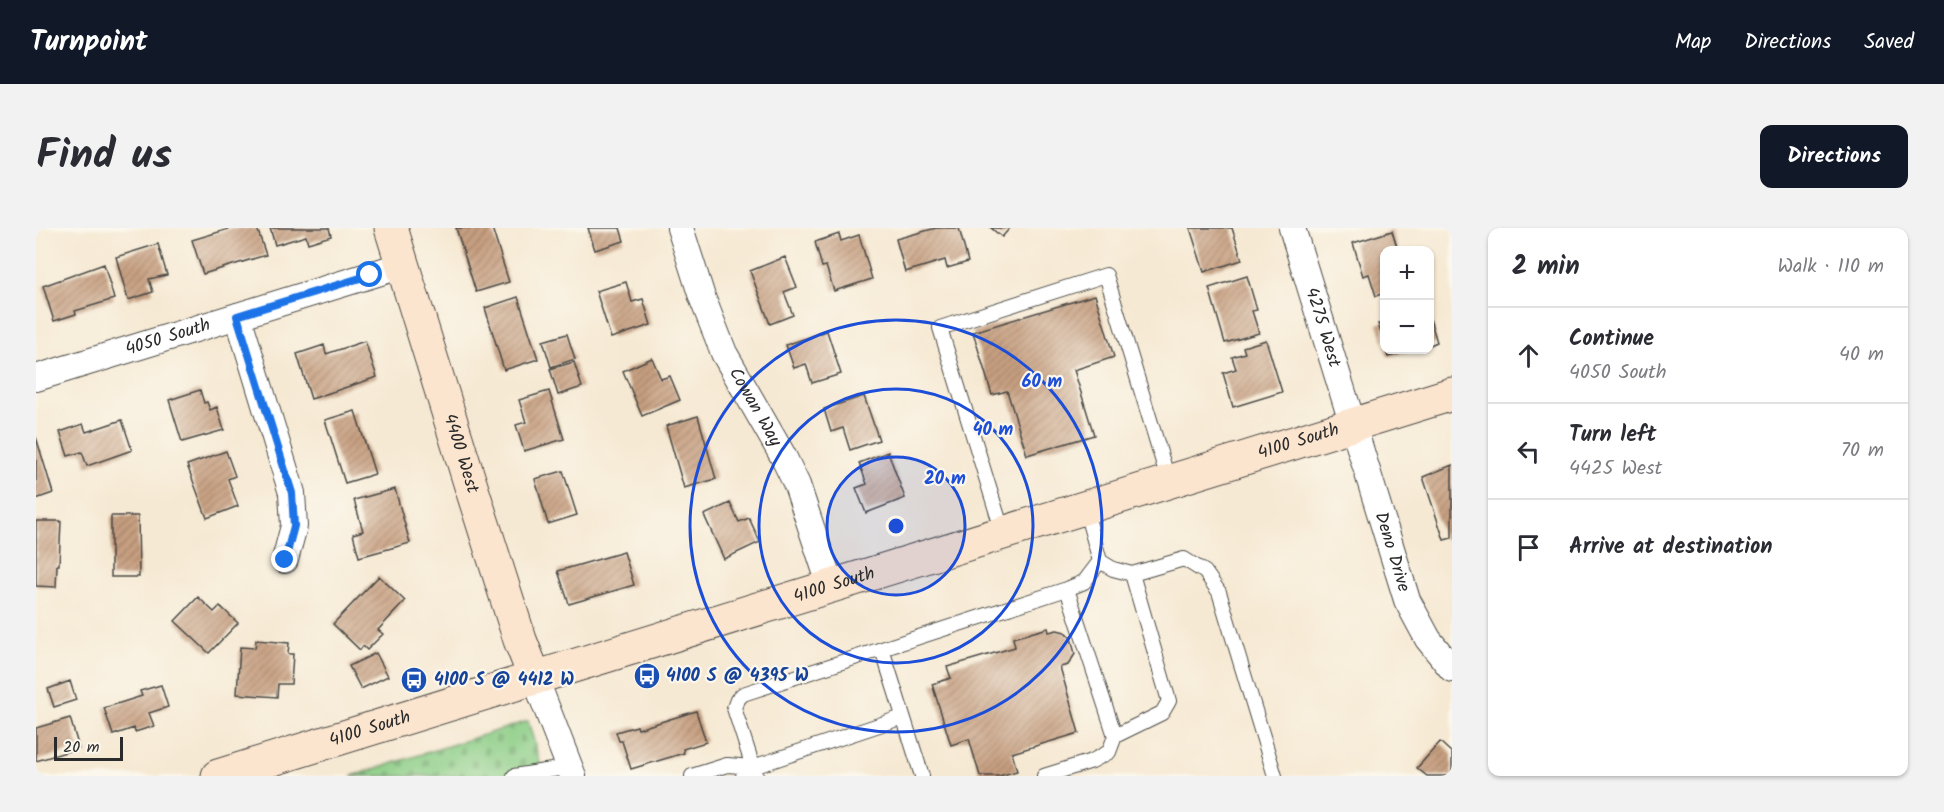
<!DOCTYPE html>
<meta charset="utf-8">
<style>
:root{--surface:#fff;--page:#f2f2f3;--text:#2b2b33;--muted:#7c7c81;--line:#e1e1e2;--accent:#111827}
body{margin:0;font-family:Kalam,sans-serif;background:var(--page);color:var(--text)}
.controls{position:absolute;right:18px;top:18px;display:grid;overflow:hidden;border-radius:12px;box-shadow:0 2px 4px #0004}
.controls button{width:54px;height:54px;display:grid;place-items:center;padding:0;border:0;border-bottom:2px solid var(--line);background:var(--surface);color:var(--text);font:30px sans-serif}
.scale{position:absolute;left:18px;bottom:15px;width:69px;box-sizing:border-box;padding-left:6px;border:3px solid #2b2b2b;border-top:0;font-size:16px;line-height:21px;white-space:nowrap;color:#2b2b2b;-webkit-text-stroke:4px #fbf7ec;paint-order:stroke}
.stop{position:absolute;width:18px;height:18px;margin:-14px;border:4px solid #1a73e8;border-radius:50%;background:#fff}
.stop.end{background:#1a73e8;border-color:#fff;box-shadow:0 2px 6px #0008}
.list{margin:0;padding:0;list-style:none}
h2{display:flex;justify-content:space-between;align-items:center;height:78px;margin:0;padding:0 24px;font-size:26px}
h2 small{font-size:20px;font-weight:400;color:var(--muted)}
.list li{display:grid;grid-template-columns:39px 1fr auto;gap:18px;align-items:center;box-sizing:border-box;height:96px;padding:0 24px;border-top:2px solid var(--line)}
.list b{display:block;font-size:22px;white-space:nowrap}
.list p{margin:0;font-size:20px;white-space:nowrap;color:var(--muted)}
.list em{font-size:20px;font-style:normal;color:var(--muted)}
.icon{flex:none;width:33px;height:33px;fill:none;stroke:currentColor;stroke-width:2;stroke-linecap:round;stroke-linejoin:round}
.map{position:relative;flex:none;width:1416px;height:548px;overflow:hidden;border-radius:12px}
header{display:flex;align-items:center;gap:36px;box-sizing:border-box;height:84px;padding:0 30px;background:var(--accent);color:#fff}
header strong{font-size:28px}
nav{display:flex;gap:33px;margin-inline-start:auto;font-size:21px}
.intro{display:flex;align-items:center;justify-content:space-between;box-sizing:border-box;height:144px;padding:0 36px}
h1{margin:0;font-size:42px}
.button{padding:15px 27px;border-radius:12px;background:var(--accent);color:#fff;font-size:21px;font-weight:700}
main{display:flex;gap:36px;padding:0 36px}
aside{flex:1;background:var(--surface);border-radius:12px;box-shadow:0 2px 4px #0004}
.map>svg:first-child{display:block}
.cemetery{fill:url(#cemetery-stones);stroke:#5c7c59;stroke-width:1.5}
.building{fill:url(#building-hatch)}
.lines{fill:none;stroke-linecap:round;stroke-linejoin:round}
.lane-casing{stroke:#494844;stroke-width:16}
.street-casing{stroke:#494844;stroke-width:28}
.secondary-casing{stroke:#494844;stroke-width:35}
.lane{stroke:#fff;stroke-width:14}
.street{stroke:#fff;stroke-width:26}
.secondary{stroke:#fce5cf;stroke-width:33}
.route{stroke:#1a73e8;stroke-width:8}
.ring{fill:none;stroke:#1d4ed8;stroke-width:3}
.labels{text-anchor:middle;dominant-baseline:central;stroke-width:4.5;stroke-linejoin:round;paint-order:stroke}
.street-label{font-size:18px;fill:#2b2b2b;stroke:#fbf7ec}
.transit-label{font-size:18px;font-weight:bold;fill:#164399;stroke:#fbf7ec;text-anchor:start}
.centre{fill:#1d4ed8;stroke:#fbf7ec;stroke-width:3}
.ring-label{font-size:18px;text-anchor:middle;font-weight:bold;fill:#1d4ed8;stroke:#fbf7ec;stroke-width:4.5;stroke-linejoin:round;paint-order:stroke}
</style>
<header>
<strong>Turnpoint</strong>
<nav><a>Map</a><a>Directions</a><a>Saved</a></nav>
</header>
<div class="intro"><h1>Find us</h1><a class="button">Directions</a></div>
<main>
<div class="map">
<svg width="1416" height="548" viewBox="0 0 1416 548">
<defs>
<pattern id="cemetery-stones" width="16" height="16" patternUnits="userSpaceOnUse" patternTransform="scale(1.5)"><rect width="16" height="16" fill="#8cce87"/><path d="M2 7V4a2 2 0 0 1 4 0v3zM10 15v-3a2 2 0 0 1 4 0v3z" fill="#79b175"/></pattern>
<pattern id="building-hatch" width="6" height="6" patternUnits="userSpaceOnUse" patternTransform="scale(1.5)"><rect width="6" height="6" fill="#c79f80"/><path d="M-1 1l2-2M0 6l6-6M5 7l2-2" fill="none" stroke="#a28269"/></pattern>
</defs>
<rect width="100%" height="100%" fill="#fbf7ec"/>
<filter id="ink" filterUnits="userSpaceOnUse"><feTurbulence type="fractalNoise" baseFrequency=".0167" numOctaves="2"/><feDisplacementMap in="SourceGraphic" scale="12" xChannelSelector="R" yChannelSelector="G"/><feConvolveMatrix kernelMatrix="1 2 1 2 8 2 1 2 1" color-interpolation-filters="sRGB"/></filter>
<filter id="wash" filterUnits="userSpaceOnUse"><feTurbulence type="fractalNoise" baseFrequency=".008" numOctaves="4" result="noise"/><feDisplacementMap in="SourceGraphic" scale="24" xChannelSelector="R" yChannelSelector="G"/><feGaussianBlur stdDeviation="1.35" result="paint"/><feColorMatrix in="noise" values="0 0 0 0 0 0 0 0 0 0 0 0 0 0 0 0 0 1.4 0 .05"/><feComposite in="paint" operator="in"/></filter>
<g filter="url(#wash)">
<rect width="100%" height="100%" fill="#f6e9d3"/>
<!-- cemetery -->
<path class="cemetery" d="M492,493L508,548H316Z"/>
<g id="blocks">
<!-- building -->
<path class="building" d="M196,0H221L230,27L167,46L156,12Z
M234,0H293L295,8L272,15L270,8L239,17Z
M420,0H456L473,54L440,64Z
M552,0H584L588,13L559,22Z
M900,0H923L932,34L911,40L909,32L869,44L860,11Z
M955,0H974L966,9Z
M1154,0H1196L1206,32L1168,44Z
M1356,3L1362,22H1348V65L1340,68L1333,46L1327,48L1317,15Z
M803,6L805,13L823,7L836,51L798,63L790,38L786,39L779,14Z
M122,16L131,47L113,51L117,64L92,72L80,29Z
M749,29L761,59L748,64L757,87L734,96L714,43Z
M68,36L78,71L39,83L40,86L18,93L7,58Z
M1211,48L1221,82L1216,83L1223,105L1189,115L1173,60Z
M590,54L596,74L607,71L615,97L575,110L560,63Z
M1059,67L1078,129L1038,142L1058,207L991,227L971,163L956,167L937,104Z
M482,69L502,131L468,142L449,80Z
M1394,91L1401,114L1394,117Z
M1348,94V114L1342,96Z
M791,103L805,146L776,155L770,136L758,140L750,117Z
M531,106L539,131L515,139L507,113Z
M1230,112L1246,164L1197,179L1187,145L1200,141L1196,129L1209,125L1207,119Z
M329,113L341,149L275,171L261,126L288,117L290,126Z
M1350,122H1376L1352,129Z
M616,130L625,151L634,148L644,172L606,188L587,143Z
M538,134L546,159L522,167L514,141Z
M164,162L168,175L171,174L174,182L181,179L188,202L146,214L133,172Z
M513,163L528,211L488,223L480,197L490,194L483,172Z
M828,168L843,212L814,222L807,200L795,204L788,181Z
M319,183L339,246L309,255L289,192Z
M662,188L680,251L648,260L630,198Z
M86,192L96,222L51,238L46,224L32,228L24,204L47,196L50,204Z
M0,209L17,265L0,271Z
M190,223L199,248L192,251L202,278L171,290L151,237Z
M852,224L869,270L830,285L820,260L831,256L823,235Z
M1416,237V310L1408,312L1387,249Z
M527,243L541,287L512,296L499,251Z
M359,261L374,315L323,329L317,306L327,303L318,272Z
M694,275L703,294L713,290L724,314L688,331L668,287Z
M75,288H102L103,349H75Z
M0,293H25L23,337H21L20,359L0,358Z
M588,324L598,357L533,376L522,343Z
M343,348L369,373L342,402L347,406L331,422L327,418L324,422L297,396Z
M162,369L178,384L184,378L202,395L173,425L139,393Z
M1012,400L1013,404L1021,402L1029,404L1035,410L1039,426L1032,437L1024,439L1043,505L976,525L981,543L963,548H944L933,511L915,517L896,456L915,450L911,439L979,419L977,410Z
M220,412L253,415L252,426H257L255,456H242L241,469L201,466L204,419L219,420Z
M340,425L352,448L325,461L313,438Z
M34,453L40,472L18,479L12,461Z
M125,457L132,479L113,485L118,498L99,504L98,500L77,507L68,480L106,468L104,463Z
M660,483L670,514L647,521L648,525L595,541L586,513H583L580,504L601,498L602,501Z
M34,490L43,520L0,533V500Z
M1404,514L1416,525V548H1391L1381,540Z"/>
</g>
</g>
<g filter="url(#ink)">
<use href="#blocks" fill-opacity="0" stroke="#494844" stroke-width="1.5"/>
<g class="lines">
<defs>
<path id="lane" d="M967,305L904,100L1070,47L1133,254
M1096,346L1148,331L1169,344L1183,364L1239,548
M1031,361L1079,508
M846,421L886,548
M717,539L867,489
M478,548L535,539
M656,548L691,537L717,539L707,548
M720,548L698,480L701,472L707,466L1031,361L1048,354L1064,333
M1008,548L1056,533L1073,524L1079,508L1126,485L1133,473L1096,346L1077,341L1064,333L1049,280"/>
<g id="street">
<path id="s1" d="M644,0L666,69L688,125L747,228L761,257L795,359"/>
<path id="s2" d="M1256,0L1371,372L1392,411L1416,441"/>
<path d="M202,88L256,265L258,298L249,332"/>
<path id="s3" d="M0,150L367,37"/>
<path d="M499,450L537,548"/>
</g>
<g id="secondary">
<path id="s4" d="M355,0L434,255L484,412L499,450"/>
<path id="s5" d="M182,548L1416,166"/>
</g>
</defs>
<!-- lane casing -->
<use href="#lane" class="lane-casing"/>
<!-- street casing -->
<use href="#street" class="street-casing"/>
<!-- secondary casing -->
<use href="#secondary" class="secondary-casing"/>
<!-- lane -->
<use href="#lane" class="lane"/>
<!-- street -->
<use href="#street" class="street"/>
<!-- secondary -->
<use href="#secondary" class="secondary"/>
</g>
</g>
<g class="lines" filter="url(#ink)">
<!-- route -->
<path class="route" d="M249,332L258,298L256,265L201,88L334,47"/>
</g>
<!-- distance rings -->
<circle cx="860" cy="298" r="69" fill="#1d4ed8" fill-opacity=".12"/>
<g class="ring">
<circle cx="860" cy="298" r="69"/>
<circle cx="860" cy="298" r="137"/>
<circle cx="860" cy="298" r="206"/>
</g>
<!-- icons -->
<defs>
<symbol id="bus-disc" viewBox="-11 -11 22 22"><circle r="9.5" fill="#1a4fb4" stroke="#fbf7ec"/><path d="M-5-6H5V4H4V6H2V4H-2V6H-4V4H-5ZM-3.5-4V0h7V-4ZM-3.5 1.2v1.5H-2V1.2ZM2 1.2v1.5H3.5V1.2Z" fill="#fff"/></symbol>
</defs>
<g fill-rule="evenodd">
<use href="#bus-disc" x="596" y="433" width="30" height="30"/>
<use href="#bus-disc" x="363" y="437" width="30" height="30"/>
</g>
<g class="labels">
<!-- street labels -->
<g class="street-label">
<text stroke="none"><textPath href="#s2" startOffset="104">4275 West</textPath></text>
<text stroke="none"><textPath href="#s3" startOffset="138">4050 South</textPath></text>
<text stroke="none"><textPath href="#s1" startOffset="195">Cowan Way</textPath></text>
<text stroke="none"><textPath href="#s5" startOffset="1131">4100 South</textPath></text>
<text stroke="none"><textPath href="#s4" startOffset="236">4400 West</textPath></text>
<text stroke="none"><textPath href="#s2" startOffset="339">Deno Drive</textPath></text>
<text stroke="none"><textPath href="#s5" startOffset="645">4100 South</textPath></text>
<text stroke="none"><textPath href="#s5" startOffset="159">4100 South</textPath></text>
</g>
<!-- transit labels -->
<g class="transit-label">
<text x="630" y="448">4100 S @ 4395 W</text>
<text x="398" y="452">4100 S @ 4412 W</text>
</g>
</g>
<circle cx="860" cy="298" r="9" class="centre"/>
<g class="ring-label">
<text x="1006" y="159">60 m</text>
<text x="957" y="207">40 m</text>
<text x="909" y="256">20 m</text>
</g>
</svg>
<div class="controls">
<button>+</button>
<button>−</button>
</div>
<div class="scale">20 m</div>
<div class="stop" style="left:334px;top:47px"></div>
<div class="stop end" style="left:249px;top:332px"></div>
</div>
<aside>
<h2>2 min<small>Walk · 110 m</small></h2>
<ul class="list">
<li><svg class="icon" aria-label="ahead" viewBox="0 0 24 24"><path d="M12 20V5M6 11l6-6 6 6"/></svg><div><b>Continue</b><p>4050 South</p></div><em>40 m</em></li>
<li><svg class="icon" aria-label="left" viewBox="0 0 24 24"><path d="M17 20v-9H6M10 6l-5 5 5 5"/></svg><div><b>Turn left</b><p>4425 West</p></div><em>70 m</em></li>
<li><svg class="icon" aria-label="arrive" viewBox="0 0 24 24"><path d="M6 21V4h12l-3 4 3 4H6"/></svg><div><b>Arrive at destination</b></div></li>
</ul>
</aside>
</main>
